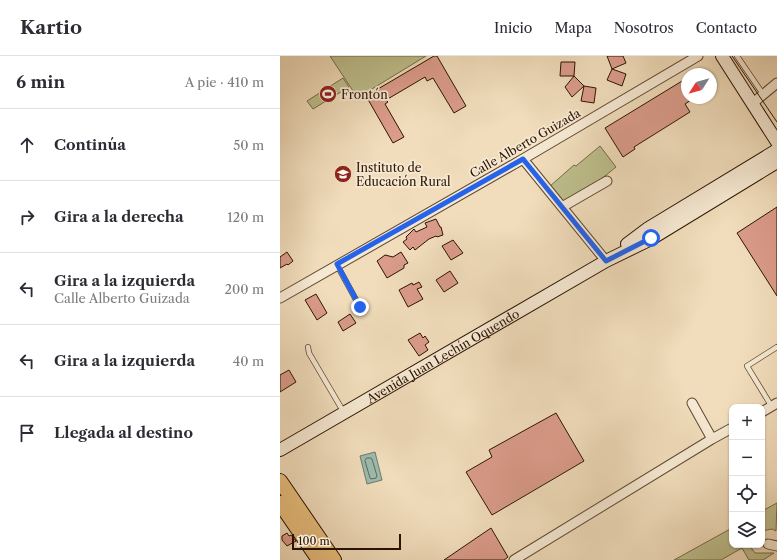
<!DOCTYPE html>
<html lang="es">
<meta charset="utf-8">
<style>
:root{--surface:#fff;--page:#f7f7f7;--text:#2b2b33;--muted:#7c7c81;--line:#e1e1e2}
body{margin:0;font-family:"Libre Caslon Text",serif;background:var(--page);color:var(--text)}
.controls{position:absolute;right:12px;bottom:12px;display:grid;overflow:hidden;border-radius:8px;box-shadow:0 1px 3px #0004}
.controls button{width:36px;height:36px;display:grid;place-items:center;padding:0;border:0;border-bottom:1px solid var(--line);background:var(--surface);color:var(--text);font:20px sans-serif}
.compass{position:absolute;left:401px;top:12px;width:36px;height:36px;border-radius:50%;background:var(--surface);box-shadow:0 1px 3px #0004;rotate:234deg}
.scale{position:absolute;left:12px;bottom:10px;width:109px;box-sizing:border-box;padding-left:4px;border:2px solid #2d1402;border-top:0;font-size:11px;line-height:14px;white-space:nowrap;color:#2d1402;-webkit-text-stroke:3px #f6e9d3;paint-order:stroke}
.stop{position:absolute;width:12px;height:12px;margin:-9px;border:3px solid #2563eb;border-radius:50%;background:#fff}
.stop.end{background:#2563eb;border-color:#fff;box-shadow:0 1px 4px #0008}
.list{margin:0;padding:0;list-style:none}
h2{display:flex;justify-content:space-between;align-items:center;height:52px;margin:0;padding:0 16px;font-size:17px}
h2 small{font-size:13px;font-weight:400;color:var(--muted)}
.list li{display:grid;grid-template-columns:26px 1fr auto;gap:12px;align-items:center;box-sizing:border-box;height:72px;padding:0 16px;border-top:1px solid var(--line)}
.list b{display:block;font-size:15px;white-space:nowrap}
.list p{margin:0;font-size:13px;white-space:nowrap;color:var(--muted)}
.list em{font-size:13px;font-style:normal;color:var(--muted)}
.icon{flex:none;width:22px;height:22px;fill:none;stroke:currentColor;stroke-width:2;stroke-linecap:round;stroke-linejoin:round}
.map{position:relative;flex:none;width:497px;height:504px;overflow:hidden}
header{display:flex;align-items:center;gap:24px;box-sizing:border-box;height:56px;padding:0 20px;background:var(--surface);border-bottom:1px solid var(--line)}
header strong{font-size:19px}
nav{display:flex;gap:22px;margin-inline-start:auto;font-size:14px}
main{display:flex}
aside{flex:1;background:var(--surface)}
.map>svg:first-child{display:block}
.green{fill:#bebf8d;stroke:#766a48}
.water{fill:#9bbcaf;stroke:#6f796a}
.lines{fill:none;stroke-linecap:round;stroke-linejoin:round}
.shore{stroke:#646858;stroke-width:1}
.building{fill:#db9c8b;stroke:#2d1402}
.lane-casing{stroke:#5e4630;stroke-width:6}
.street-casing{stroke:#5e4630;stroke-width:11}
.secondary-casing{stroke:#2d1402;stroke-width:14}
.primary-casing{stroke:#2d1402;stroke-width:16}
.lane{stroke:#f6e9d3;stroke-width:4.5}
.street{stroke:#f6e9d3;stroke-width:9}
.secondary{stroke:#f6e9d3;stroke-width:12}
.primary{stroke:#e8be7e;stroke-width:14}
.tram{stroke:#2d1402;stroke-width:1}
.route{stroke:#2563eb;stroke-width:5}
.labels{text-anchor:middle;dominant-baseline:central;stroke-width:3.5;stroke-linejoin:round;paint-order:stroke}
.poi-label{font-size:12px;fill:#2d1402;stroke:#f6e9d3;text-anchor:start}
.street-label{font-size:12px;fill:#2d1402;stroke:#f6e9d3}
</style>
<header>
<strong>Kartio</strong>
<nav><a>Inicio</a><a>Mapa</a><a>Nosotros</a><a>Contacto</a></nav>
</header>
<main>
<aside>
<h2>6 min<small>A pie · 410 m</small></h2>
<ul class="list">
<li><svg class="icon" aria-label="ahead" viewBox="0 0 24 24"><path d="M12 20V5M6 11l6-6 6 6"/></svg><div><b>Continúa</b></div><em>50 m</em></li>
<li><svg class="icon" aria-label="right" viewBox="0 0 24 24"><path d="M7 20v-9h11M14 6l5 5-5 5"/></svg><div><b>Gira a la derecha</b></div><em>120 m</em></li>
<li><svg class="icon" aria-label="left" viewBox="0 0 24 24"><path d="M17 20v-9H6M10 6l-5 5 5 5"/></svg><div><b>Gira a la izquierda</b><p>Calle Alberto Guizada</p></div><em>200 m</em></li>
<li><svg class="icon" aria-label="left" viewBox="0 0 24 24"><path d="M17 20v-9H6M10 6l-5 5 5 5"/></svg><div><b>Gira a la izquierda</b></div><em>40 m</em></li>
<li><svg class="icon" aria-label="arrive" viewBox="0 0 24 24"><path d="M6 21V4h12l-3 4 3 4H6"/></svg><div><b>Llegada al destino</b></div></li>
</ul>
</aside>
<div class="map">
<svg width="497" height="504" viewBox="0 0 497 504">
<rect width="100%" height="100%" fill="#f1ddbc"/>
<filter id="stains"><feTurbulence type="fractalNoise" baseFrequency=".005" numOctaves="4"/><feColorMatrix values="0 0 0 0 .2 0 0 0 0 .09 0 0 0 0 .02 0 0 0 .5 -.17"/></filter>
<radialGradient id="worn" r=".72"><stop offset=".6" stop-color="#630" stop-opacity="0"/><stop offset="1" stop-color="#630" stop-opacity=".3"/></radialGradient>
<!-- green -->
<path class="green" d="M50,0H146L82,39L75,38Z
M63,22L69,31L33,53L27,45Z
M320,90L336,111C325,120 294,146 281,145L269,131L294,109L296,110Z
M497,447L496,475L492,473L482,475V455Z
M452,472V489H469L475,497H494L483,504H469L462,492L441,504H394Z"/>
<!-- water -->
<path class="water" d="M95,396L102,424L87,428L80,400Z"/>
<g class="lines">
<!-- shore -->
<path class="shore" d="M87,402H91L92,403L97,420L96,422L91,423L90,422L85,405Z"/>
</g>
<!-- building -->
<path class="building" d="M154,0H157L186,50L174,57L153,22L147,25L145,21L106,44L108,46L105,48L124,81L113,87L86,40Z
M327,0H343L346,7L332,13Z
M281,6H295L294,20H280Z
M332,13L346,18L342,30L327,24Z
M294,20L304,30L292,41L285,31Z
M407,22V42H414L405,48L410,56L354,91L355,93L343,101L325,72Z
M304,30L316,32L314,47L301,45Z
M497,151V240L457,177Z
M156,163L160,171H161L163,179L157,181L156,180L149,183L135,194L133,191L130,194L123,186L127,183L126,181L134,173L136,176L147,171L145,167Z
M173,184L183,197L171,204L162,190Z
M7,196L13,205L8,209L7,208L0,212V201Z
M121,196L128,207L124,209V212L107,222L97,205L105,199L113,201Z
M170,215L178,227L164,236L156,224Z
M139,226L142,231L137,233L143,243L128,251L119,234L132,227L133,229Z
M36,238L47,257L37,264L25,244Z
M70,258L76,267L63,275L58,266Z
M140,277L143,282L145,280L149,286L145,289L148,294L139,300L128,284Z
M9,314L16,326L0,336V319Z
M276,357L304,405L212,459L186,416L212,401L209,394Z
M211,472L228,501L224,504H164Z
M7,477L9,480L11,479L16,485L7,490L2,484V480Z"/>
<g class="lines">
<defs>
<path id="lane" d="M457,0L483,38
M57,209L80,251
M28,291L29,297L63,355
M492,351L467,310L497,291"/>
<path id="street" d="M473,47L497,27
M243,103L326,205
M282,151L327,125
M0,242L243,103L418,0
M412,347L432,383
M482,356L497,347
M488,488L497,490
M234,504L432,383L452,372"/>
<g id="secondary">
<path d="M442,0L497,86"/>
<path d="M347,188L367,173L497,94"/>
<path id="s1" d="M0,394L326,205L371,183L497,106"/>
</g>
<path id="primary" d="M0,425L54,504
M0,447L39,504"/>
</defs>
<!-- lane casing -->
<use href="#lane" class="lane-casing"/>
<!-- street casing -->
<use href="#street" class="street-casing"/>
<!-- secondary casing -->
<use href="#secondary" class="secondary-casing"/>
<!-- primary casing -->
<use href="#primary" class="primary-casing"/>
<!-- lane -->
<use href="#lane" class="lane"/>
<!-- street -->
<use href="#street" class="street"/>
<!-- secondary -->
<use href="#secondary" class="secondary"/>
<!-- primary -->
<use href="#primary" class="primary"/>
<!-- tram -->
<path class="tram" d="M452,0L497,66"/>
</g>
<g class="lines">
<!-- route -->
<path class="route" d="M80,251L57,208L243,103L326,205L371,182"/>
</g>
<!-- icons -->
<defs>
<symbol id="stadium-disc" viewBox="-11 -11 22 22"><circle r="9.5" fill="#8f2418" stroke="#f6e9d3"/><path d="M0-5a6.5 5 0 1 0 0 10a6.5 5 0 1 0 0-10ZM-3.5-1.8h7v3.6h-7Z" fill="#fff"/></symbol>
<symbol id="university-disc" viewBox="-11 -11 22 22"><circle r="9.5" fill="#8f2418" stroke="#f6e9d3"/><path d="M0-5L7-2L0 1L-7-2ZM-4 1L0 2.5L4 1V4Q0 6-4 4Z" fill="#fff"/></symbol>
</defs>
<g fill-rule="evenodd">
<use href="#stadium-disc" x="38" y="28" width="20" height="20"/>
<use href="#university-disc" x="53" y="108" width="20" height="20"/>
</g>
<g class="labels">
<!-- poi labels -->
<g class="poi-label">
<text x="61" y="38">Frontón</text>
<text x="76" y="111">Instituto de<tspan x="76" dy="14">Educación Rural</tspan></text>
</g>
<!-- street labels -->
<g class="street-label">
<text transform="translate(245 87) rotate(-30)">Calle Alberto Guizada</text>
<text stroke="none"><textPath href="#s1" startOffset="188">Avenida Juan Lechín Oquendo</textPath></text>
</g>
</g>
<rect width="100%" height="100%" filter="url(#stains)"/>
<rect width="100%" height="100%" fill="url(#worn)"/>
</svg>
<div class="controls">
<button>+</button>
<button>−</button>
<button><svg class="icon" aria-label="locate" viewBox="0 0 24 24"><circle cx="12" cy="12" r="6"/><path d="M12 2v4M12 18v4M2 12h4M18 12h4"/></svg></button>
<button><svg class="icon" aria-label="layers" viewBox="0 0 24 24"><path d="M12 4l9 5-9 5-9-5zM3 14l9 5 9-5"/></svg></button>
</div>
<svg class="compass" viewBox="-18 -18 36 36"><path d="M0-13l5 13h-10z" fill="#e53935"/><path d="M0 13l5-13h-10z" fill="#7c7c81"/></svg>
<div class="scale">100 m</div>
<div class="stop" style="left:371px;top:182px"></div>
<div class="stop end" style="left:80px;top:251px"></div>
</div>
</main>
